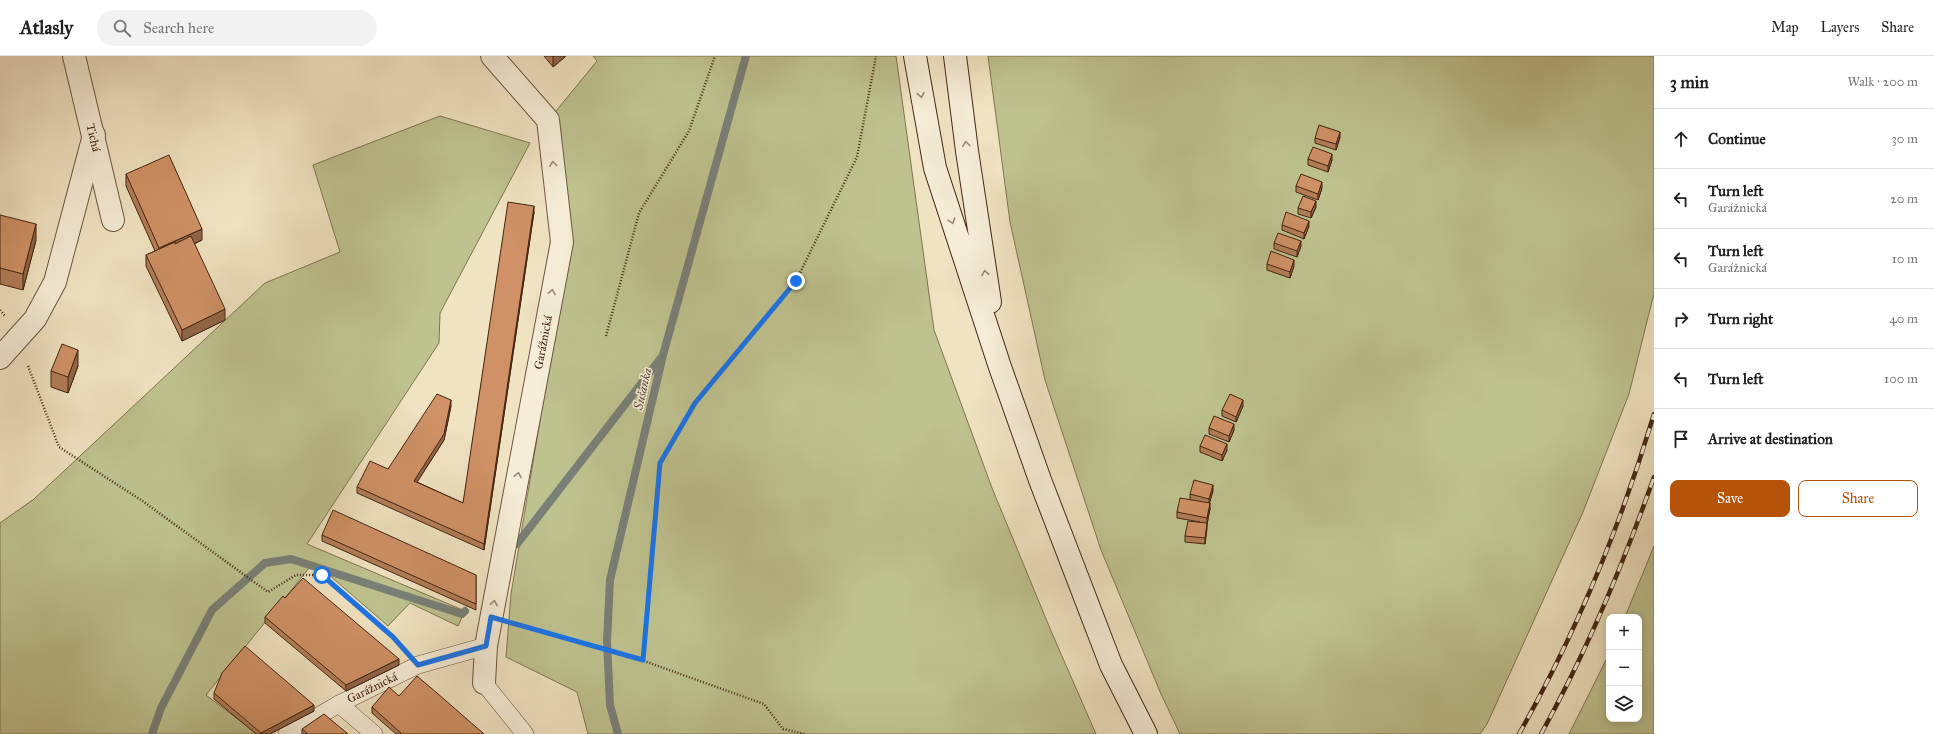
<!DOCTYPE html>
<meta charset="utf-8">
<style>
:root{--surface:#fff;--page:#f2f2f2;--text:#202124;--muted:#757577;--line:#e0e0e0;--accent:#b45309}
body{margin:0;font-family:"IM FELL Great Primer",serif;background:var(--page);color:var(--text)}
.controls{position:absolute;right:12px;bottom:12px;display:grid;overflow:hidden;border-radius:8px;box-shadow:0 2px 10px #0003}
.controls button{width:36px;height:36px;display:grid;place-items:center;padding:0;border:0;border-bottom:1px solid var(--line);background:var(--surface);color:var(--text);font:20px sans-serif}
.stop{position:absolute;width:12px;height:12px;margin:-9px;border:3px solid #1a73e8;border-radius:50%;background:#fff}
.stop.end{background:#1a73e8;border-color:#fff;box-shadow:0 1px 4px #0008}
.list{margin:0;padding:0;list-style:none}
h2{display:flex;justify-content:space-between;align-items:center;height:52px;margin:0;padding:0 16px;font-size:17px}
h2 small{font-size:13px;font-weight:400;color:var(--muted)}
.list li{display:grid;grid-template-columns:26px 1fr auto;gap:12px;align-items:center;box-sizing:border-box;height:60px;padding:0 16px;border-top:1px solid var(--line)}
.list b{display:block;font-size:15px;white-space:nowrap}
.list p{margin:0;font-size:13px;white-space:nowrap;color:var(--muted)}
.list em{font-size:13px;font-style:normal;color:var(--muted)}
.actions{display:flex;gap:8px;padding:12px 16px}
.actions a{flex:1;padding:9px 0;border:1px solid var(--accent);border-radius:8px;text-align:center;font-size:14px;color:var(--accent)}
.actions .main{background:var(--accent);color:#fff}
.icon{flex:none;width:22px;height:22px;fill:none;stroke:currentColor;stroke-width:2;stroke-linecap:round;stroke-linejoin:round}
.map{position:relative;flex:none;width:1654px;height:678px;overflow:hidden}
header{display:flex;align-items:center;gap:24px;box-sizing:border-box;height:56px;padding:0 20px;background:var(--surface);border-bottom:1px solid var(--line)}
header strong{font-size:19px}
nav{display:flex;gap:22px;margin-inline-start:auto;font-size:14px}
.search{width:280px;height:36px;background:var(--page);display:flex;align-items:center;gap:10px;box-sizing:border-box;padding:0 14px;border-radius:22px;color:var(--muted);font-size:15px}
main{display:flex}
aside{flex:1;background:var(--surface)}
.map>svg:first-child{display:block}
.green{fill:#bec28f;stroke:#807451}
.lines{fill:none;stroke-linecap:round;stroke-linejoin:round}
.stream{stroke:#798078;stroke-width:8}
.service-casing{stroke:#6e543f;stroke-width:18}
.minor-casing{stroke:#6e543f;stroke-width:24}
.secondary-casing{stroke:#432513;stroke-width:24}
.path{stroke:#432513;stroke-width:2.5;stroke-dasharray:1 2;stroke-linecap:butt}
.service{stroke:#f5edd7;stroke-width:17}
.minor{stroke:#f5edd7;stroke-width:22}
.secondary{stroke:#f5edd7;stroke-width:22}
.rail-casing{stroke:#432513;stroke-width:4.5}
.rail{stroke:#f5edd7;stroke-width:3;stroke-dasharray:9;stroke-linecap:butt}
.wall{fill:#b27d57;stroke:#432513}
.shaded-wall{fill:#916647;stroke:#432513}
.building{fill:#cf9165;stroke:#432513}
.oneway{stroke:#9c8975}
.route{stroke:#1a73e8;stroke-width:5}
.labels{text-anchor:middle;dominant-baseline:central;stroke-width:3;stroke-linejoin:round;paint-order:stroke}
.street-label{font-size:12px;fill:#432513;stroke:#f5edd7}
.water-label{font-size:13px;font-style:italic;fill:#5a4b3d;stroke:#f5edd7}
</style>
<header>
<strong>Atlasly</strong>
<div class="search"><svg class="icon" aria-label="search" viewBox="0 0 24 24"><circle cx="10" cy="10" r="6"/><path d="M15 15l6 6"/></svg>Search here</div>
<nav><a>Map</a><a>Layers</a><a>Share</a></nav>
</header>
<main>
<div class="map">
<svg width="1654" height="678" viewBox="0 0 1654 678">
<rect width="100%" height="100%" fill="#f0e3c2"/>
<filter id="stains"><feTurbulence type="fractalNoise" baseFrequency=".005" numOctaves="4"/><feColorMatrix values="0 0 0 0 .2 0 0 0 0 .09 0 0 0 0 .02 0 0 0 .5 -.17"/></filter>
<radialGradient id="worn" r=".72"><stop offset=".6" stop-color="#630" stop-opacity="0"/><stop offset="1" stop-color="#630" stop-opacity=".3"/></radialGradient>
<!-- green -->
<path class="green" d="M593,0H896L934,274L992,432L1051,575L1096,678H588L577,636L506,601L511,538L568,197L552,60L597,5Z
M988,0H1654V237L1629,338L1583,456L1487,668L1480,678H1180L1161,638L1101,494L1045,324L1010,166Z
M440,60L530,87L440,257L439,287L307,488L465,555L458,570L410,547L388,570L314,506L206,639L257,678H0V467L34,443L265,227L340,196L313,109Z
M1654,490V678H1569L1609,598V663H1639V561H1625Z"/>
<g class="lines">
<!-- stream -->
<path class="stream" d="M517,488L661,302
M152,678L161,652L212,554L265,507L291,503L462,558L465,555
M618,678L610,649L607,585L610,524L663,299L746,0"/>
<defs>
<g id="service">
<path d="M484,627L525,678"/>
<path d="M339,648L374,678"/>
<path id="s1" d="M287,678L339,648L418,609L486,590"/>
</g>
<g id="minor">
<path id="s2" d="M74,0L113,164"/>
<path d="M0,302L35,263L55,226L94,79"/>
<path id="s3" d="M484,627L486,590L562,186L548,64L492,0"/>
</g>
<path id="secondary" d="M915,0L935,112L1000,311L1040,424L1111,609L1146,678
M955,0L967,95L990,246"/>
</defs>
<!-- service casing -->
<use href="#service" class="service-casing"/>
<!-- minor casing -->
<use href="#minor" class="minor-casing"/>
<!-- secondary casing -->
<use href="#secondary" class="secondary-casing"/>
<!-- path -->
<path class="path" d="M0,254L5,260
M606,280L639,157L689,75L715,0
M28,310L59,391L141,444L268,536L296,519H322L393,581L403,592
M517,568L630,600L764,648L783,673L805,678
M643,604L660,407L695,347L796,225L857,101L876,0"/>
<!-- service -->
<use href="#service" class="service"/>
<!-- minor -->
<use href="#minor" class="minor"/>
<!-- secondary -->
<use href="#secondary" class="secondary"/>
<defs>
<path id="rail" d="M1519,678C1576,577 1621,469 1654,358
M1541,678C1586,597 1623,509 1654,421"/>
</defs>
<!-- rail casing -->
<use href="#rail" class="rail-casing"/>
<!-- rail -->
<use href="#rail" class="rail"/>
</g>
<!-- wall -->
<path class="wall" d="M544,0H566L553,11Z
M1340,81L1336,94L1315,87V82Z
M1308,103L1332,104L1328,116L1308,109Z
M126,118L202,184L194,188L225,264L182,285L146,210V199L155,195L126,130Z
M1296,130L1322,132L1318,144L1296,136Z
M1316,151L1311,162L1298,158V152Z
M534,156L484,494L357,437V431L388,413L451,350L444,384L417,426L463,447Z
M0,159L36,184L23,234L0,228Z
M1282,169L1309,170L1304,183L1282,174Z
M1274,187L1301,190L1297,201L1274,193Z
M1267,208L1294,210L1290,222L1267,214Z
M78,310L68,337L51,331V315Z
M1243,350L1236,366L1222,360V354Z
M1209,372L1234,374L1229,386L1209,378Z
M1200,390L1227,394L1222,405L1200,396Z
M1213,435L1209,447L1210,453L1207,468L1205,488L1185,486V480L1200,466L1177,462V456L1190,443V438Z
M322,479L476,519V554L322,485Z
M285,542L399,609L346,635L265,567V561Z
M214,637L314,655L270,678H256L214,643Z
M372,651L484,678H396L372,657Z
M302,673L348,678H302Z"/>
<!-- shaded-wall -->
<path class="shaded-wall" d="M553,0H566L553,11Z
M1340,76V81L1336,94V88Z
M1332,98V104L1328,116V110Z
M1322,126V132L1318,144V138Z
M1316,145V151L1311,162V156Z
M534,150V156L484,494V488Z
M1309,165V170L1304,183V177Z
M36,168V184L23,234V218Z
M202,173V184L159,204V192Z
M1301,185V190L1297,201V195Z
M1294,204V210L1290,222V216Z
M225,253V264L182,285V274Z
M78,294V310L68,337V321Z
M451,344V350L444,384L414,431V425Z
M1243,344V350L1236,366V361Z
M1234,368V374L1229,386V380Z
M1227,388V394L1222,405V399Z
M1213,429V435L1209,449V443Z
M1210,447V453L1207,468V462Z
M1207,467V473L1205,488V482Z
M399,603V609L346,635V629Z
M314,649V655L270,678H261V677Z"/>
<!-- building -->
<path class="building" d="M1319,69L1340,76L1336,88L1315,82Z
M1313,91L1332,98L1328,110L1308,103Z
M169,99L202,173L159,192L126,118Z
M1301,118L1322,126L1318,138L1296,130Z
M1303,140L1316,145L1311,156L1298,152Z
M508,146L534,150L484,488L357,431L370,405L388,413L437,338L451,344L444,378L414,425L463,447Z
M1286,156L1309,165L1304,177L1282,169Z
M0,159L36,168L23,218L0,212Z
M1278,177L1301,185L1297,195L1274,187Z
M191,180L225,253L182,274L146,199L175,186V188Z
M1271,195L1294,204L1290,216L1267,208Z
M62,288L78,294L68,321L51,315Z
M1230,338L1243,344L1236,361L1222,354Z
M1214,360L1234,368L1229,380L1209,372Z
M1205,379L1227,388L1222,399L1200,390Z
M1194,424L1213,429L1209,443L1190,438Z
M1180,442L1210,447L1207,462L1177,456Z
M333,454L476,519V548L322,479Z
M1188,465L1207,467L1205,482L1185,480Z
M303,522L399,603L346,629L265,561L283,540L285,542Z
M245,590L314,649L261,677L214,637L222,617Z
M417,620L437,637L484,678H402L372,651L389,631L399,640Z
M324,658L348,678H306L307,677L302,673Z"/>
<!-- one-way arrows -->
<defs><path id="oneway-chevron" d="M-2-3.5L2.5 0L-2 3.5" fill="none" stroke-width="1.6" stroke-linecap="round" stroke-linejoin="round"/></defs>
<g class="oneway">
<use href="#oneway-chevron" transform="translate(921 39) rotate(79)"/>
<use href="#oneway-chevron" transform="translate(966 88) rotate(-97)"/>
<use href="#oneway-chevron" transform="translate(553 108) rotate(-97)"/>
<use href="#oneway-chevron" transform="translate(952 165) rotate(72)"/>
<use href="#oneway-chevron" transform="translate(985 217) rotate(-99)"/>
<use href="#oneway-chevron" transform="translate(552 236) rotate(-79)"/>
<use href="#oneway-chevron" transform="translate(518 419) rotate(-79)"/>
<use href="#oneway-chevron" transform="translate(494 547) rotate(-79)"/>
</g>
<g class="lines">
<!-- route -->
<path class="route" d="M322,519L393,581L418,609L486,590L491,561L643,604L660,407L695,347L796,225"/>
</g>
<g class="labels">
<!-- street labels -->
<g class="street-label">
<text stroke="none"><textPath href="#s2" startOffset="84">Tichá</textPath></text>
<text stroke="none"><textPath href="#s3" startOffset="346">Garážnická</textPath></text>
<text stroke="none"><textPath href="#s1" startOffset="97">Garážnická</textPath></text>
</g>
<!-- water labels -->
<g class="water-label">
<text transform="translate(643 333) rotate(-77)">Sušanka</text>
</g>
</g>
<rect width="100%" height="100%" filter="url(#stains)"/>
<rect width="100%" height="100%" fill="url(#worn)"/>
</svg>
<div class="controls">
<button>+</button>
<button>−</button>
<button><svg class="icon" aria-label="layers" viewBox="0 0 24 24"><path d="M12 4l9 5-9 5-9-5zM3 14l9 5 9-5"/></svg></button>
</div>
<div class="stop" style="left:322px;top:519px"></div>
<div class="stop end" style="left:796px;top:225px"></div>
</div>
<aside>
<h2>3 min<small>Walk · 200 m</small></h2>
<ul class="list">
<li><svg class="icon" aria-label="ahead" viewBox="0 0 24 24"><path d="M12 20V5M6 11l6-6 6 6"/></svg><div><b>Continue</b></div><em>30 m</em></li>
<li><svg class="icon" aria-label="left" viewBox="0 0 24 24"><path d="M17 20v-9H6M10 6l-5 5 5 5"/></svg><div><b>Turn left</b><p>Garážnická</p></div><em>20 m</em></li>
<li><svg class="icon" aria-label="left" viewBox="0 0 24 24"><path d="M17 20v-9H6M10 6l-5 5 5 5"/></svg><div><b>Turn left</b><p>Garážnická</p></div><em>10 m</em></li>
<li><svg class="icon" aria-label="right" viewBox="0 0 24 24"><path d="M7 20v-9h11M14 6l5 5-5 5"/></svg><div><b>Turn right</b></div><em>40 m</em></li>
<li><svg class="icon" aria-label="left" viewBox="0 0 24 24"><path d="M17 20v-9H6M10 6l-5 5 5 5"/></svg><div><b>Turn left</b></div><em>100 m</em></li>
<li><svg class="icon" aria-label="arrive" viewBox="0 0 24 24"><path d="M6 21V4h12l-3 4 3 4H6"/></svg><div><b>Arrive at destination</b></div></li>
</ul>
<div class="actions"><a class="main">Save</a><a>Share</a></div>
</aside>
</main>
